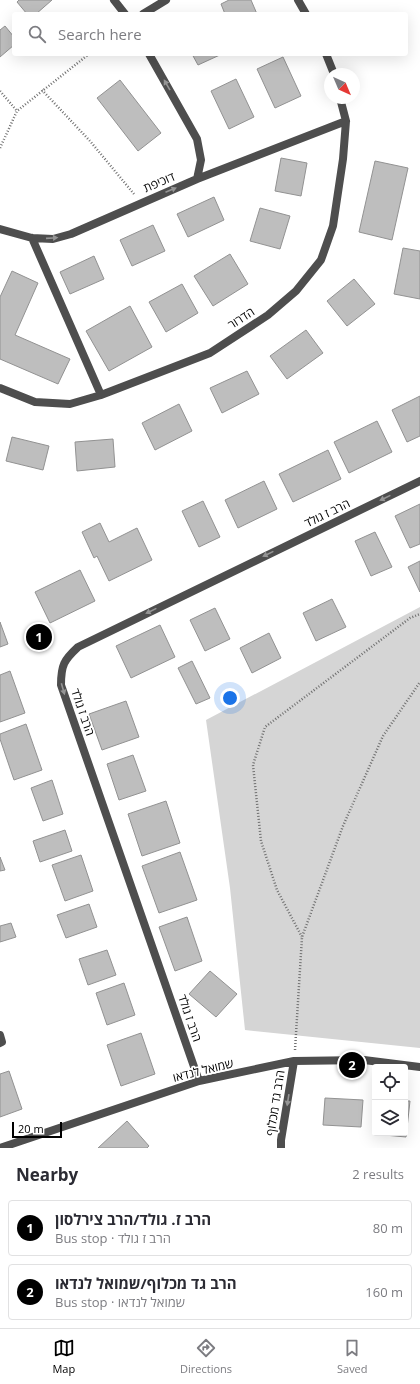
<!DOCTYPE html>
<meta charset="utf-8">
<style>
:root{--surface:#fff;--page:#f2f2f3;--text:#2b2b33;--muted:#7c7c81;--line:#e1e1e2;--accent:#000}
body{margin:0;font-family:"Open Sans",Heebo,sans-serif;background:var(--page);color:var(--text)}
.controls{position:absolute;right:12px;bottom:12px;display:grid;overflow:hidden;border-radius:4px;box-shadow:0 4px 16px #0002}
.controls button{width:36px;height:36px;display:grid;place-items:center;padding:0;border:0;border-bottom:1px solid var(--line);background:var(--surface);color:var(--text);font:20px sans-serif}
.compass{position:absolute;left:324px;top:68px;width:36px;height:36px;border-radius:50%;background:var(--surface);box-shadow:0 4px 16px #0002;rotate:136deg}
.scale{position:absolute;left:12px;bottom:10px;width:50px;box-sizing:border-box;padding-left:4px;border:2px solid #000;border-top:0;font-size:11px;line-height:14px;white-space:nowrap;color:#000;-webkit-text-stroke:3px #fff;paint-order:stroke}
.you{position:absolute;left:230px;top:698px;width:14px;height:14px;margin:-10px;border:3px solid #fff;border-radius:50%;background:#1a73e8;box-shadow:0 0 0 6px #1a73e833}
.badge{display:grid;place-items:center;width:26px;height:26px;border-radius:50%;background:var(--accent);color:#fff;font-size:13px;font-weight:700}
.pin{position:absolute;translate:-50% -50%;border:2px solid #fff;box-shadow:0 1px 4px #0006}
.list{margin:0;padding:0;list-style:none}
h2{display:flex;justify-content:space-between;align-items:center;height:52px;margin:0;padding:0 16px;font-size:17px}
h2 small{font-size:13px;font-weight:400;color:var(--muted)}
.list li{display:grid;grid-template-columns:26px 1fr auto;gap:12px;align-items:center;box-sizing:border-box;height:56px;margin:0 8px 8px;padding:0 8px;border:1px solid var(--line);border-radius:4px}
.list b{display:block;font-size:15px;white-space:nowrap}
.list p{margin:0;font-size:13px;white-space:nowrap;color:var(--muted)}
.list em{font-size:13px;font-style:normal;color:var(--muted)}
.icon{flex:none;width:22px;height:22px;fill:none;stroke:currentColor;stroke-width:2;stroke-linecap:round;stroke-linejoin:round}
.map{position:relative;flex:none;width:420px;height:1148px;overflow:hidden}
.search{position:absolute;background:var(--surface);box-shadow:0 4px 16px #0002;left:12px;right:12px;top:12px;height:44px;display:flex;align-items:center;gap:10px;box-sizing:border-box;padding:0 14px;border-radius:4px;color:var(--muted);font-size:15px}
.sheet{height:180px;background:var(--surface)}
nav{display:flex;justify-content:space-around;align-items:center;box-sizing:border-box;height:56px;border-top:1px solid var(--line);background:var(--surface);font-size:11px;color:var(--muted)}
nav a{display:grid;justify-items:center;gap:2px}
nav .on{color:var(--accent)}
.map>svg:first-child{display:block}
.green{fill:#d5d5d5}
.building{fill:#bebebe;stroke:#929292}
.lines{fill:none;stroke-linecap:round;stroke-linejoin:round}
.path{stroke:#707070;stroke-width:2.5;stroke-dasharray:1 2;stroke-linecap:butt}
.street{stroke:#4e4e4e;stroke-width:8}
.oneway{fill:#959595}
.labels{text-anchor:middle;dominant-baseline:central;stroke-width:3.5;stroke-linejoin:round;paint-order:stroke}
.street-label{font-size:12px;fill:#000;stroke:#fff}
</style>
<div class="map">
<svg width="420" height="1148" viewBox="0 0 420 1148">
<rect width="100%" height="100%" fill="#fff"/>
<!-- green -->
<path class="green" d="M420,607V1048L245,1030L230,888L206,720Z"/>
<!-- building -->
<path class="building" d="M19,0H52L36,14H27L17,2Z
M229,0H251L257,14H225L221,4Z
M5,26L14,37V45L0,57V30Z
M192,54H222L198,65Z
M283,57L301,96L275,108L257,69Z
M236,79L254,117L229,129L211,91Z
M120,80L161,133L138,151L97,98Z
M281,158L307,163L301,196L275,191Z
M375,161L408,168L392,240L359,232Z
M214,197L224,220L188,237L177,214Z
M260,208L290,216L280,249L250,241Z
M153,225L165,251L132,266L120,240Z
M403,248L420,251V299L394,294Z
M230,254L248,284L213,306L194,276Z
M94,256L104,279L70,294L60,272Z
M12,271L38,283L15,335L70,359L58,384L0,359V297Z
M354,279L375,304L347,326L327,301Z
M182,284L198,313L166,332L149,302Z
M130,306L152,347L109,371L86,331Z
M306,330L323,353L287,379L270,356Z
M247,371L259,394L222,413L210,388Z
M420,396V436L407,442L392,410Z
M179,404L192,431L155,450L142,423Z
M377,421L392,452L349,473L334,442Z
M12,437L49,446L43,470L6,461Z
M113,439L115,467L77,471L75,442Z
M328,450L341,479L293,502L279,474Z
M264,481L277,509L238,528L225,500Z
M203,501L220,537L199,547L182,511Z
M420,504V544L410,548L395,516Z
M100,523L109,542L137,528L152,560L109,581L97,556L94,558L82,532Z
M375,532L392,567L371,576L355,541Z
M420,561V592L408,567Z
M80,570L95,601L50,623L35,592Z
M332,599L346,627L316,641L303,613Z
M215,608L230,639L205,651L190,620Z
M0,622L8,644L0,647Z
M160,625L175,657L131,678L116,646Z
M269,633L281,658L252,673L240,648Z
M192,661L210,698L196,704L178,668Z
M10,671L25,713L0,722V675Z
M126,701L139,737L102,750L89,714Z
M26,724L42,770L14,780L0,739V734Z
M133,755L146,791L119,800L107,764Z
M52,780L63,814L43,821L31,788Z
M166,801L180,843L142,856L128,814Z
M65,830L72,851L40,862L33,841Z
M180,852L197,900L159,913L142,866Z
M81,855L93,891L65,901L52,865Z
M0,857L5,870L0,871Z
M89,904L97,927L66,938L57,915Z
M187,917L202,961L175,971L159,927Z
M11,923L16,937L0,942V926Z
M107,950L116,975L88,985L79,959Z
M210,971L237,994L216,1017L189,994Z
M124,983L135,1015L107,1025L96,993Z
M141,1033L155,1074L121,1086L107,1045Z
M9,1071L22,1109L0,1117V1074Z
M325,1098L363,1100L361,1127L323,1125Z
M405,1101H410L406,1137L374,1134L375,1122V1133H405Z
M127,1121L149,1146L147,1148H98Z"/>
<g class="lines">
<!-- path -->
<path class="path" d="M42,90L90,141L134,194
M0,91L17,111
M0,148L17,111L89,54
M302,937L277,890L261,841L253,765L265,727L410,618L420,614
M295,1050L302,937L343,826L383,736L420,682"/>
<!-- street -->
<path class="street" d="M114,0L125,14
M298,0L306,14
M143,14L166,0
M326,54L334,74
M197,179L346,121
M0,229L32,238L53,239L71,234L197,179L201,160L197,139L149,54
M32,238L101,395
M0,388L35,402L70,404L101,395L210,353L268,315L296,291L321,260L333,226L343,159L346,121L340,98
M0,1035L2,1042L0,1043
M199,1081L61,685C61,665 64,660 78,647L420,481
M0,1148L199,1081L294,1061L364,1060L420,1067
M281,1148V1140L294,1061"/>
</g>
<!-- one-way arrows -->
<defs><path id="oneway-solid" d="M-6-.8H1V-3.2L6.5 0L1 3.2V.8H-6Z"/></defs>
<g class="oneway">
<use href="#oneway-solid" transform="translate(167 85) rotate(-120)"/>
<use href="#oneway-solid" transform="translate(171 190) rotate(-23)"/>
<use href="#oneway-solid" transform="translate(52 238) rotate(-4)"/>
<use href="#oneway-solid" transform="translate(385 498) rotate(154)"/>
<use href="#oneway-solid" transform="translate(268 554) rotate(154)"/>
<use href="#oneway-solid" transform="translate(151 611) rotate(154)"/>
<use href="#oneway-solid" transform="translate(63 689) rotate(74)"/>
<use href="#oneway-solid" transform="translate(288 1100) rotate(99)"/>
</g>
<g class="labels">
<!-- street labels -->
<g class="street-label">
<text transform="translate(159 182) rotate(-23)">דוכיפת</text>
<text transform="translate(241 318) rotate(-33)">הדרור</text>
<text transform="translate(327 513) rotate(-26)">הרב ז גולד</text>
<text transform="translate(83 712) rotate(71)">הרב ז גולד</text>
<text transform="translate(190 1018) rotate(71)">הרב ז גולד</text>
<text transform="translate(203 1070) rotate(-14)">שמואל לנדאו</text>
<text transform="translate(275 1103) rotate(-81)">הרב גד מכלוף</text>
</g>
</g>
</svg>
<div class="controls">
<button><svg class="icon" aria-label="locate" viewBox="0 0 24 24"><circle cx="12" cy="12" r="6"/><path d="M12 2v4M12 18v4M2 12h4M18 12h4"/></svg></button>
<button><svg class="icon" aria-label="layers" viewBox="0 0 24 24"><path d="M12 4l9 5-9 5-9-5zM3 14l9 5 9-5"/></svg></button>
</div>
<svg class="compass" viewBox="-18 -18 36 36"><path d="M0-13l5 13h-10z" fill="#e53935"/><path d="M0 13l5-13h-10z" fill="#7c7c81"/></svg>
<div class="scale">20 m</div>
<div class="you"></div>
<div class="pin badge" style="left:39px;top:637px">1</div>
<div class="pin badge" style="left:352px;top:1065px">2</div>
<div class="search"><svg class="icon" aria-label="search" viewBox="0 0 24 24"><circle cx="10" cy="10" r="6"/><path d="M15 15l6 6"/></svg>Search here</div>
</div>
<section class="sheet">
<h2>Nearby<small>2 results</small></h2>
<ul class="list">
<li><span class="badge">1</span><div><b>הרב ז. גולד/הרב צירלסון</b><p>Bus stop · הרב ז גולד</p></div><em>80 m</em></li>
<li><span class="badge">2</span><div><b>הרב גד מכלוף/שמואל לנדאו</b><p>Bus stop · שמואל לנדאו</p></div><em>160 m</em></li>
</ul>
</section>
<nav>
<a class="on"><svg class="icon" aria-label="map" viewBox="0 0 24 24"><path d="M3 6l6-2 6 2 6-2v14l-6 2-6-2-6 2zM9 4v14M15 6v14"/></svg>Map</a>
<a><svg class="icon" aria-label="directions" viewBox="0 0 24 24"><path d="M12 3l9 9-9 9-9-9zM9 14v-3h6M13 9l2 2-2 2"/></svg>Directions</a>
<a><svg class="icon" aria-label="saved" viewBox="0 0 24 24"><path d="M7 4h10v16l-5-4-5 4z"/></svg>Saved</a>
</nav>
